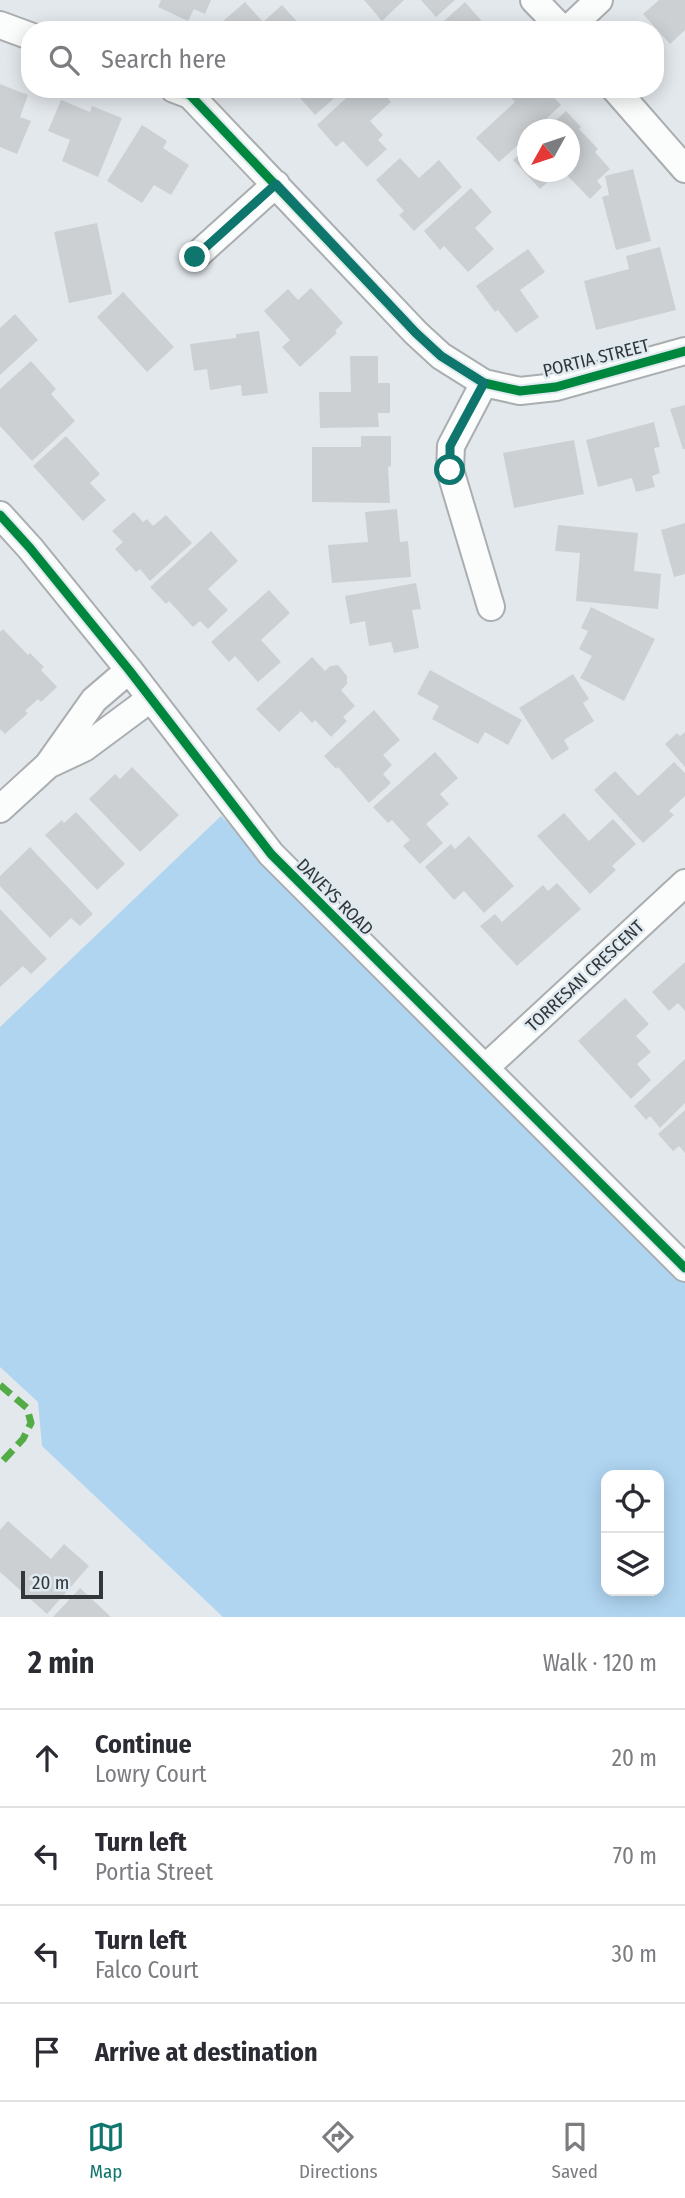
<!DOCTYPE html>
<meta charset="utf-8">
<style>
:root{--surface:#fff;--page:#f2f2f3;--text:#2b2b33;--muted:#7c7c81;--line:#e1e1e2;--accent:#0f766e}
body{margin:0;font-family:"Fira Sans Condensed",sans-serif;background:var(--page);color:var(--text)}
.controls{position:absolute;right:21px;bottom:21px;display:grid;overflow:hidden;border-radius:14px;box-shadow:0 4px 18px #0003}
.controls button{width:63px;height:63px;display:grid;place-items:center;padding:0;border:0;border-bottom:2px solid var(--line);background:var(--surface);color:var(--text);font:35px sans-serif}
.compass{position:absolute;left:517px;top:119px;width:63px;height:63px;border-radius:50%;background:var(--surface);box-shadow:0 4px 18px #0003;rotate:230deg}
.scale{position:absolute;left:21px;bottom:18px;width:82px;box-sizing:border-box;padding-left:7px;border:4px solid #33373a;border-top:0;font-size:19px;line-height:24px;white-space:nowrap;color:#33373a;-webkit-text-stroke:5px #dfe9f0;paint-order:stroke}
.stop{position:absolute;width:21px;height:21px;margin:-16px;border:5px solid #0f766e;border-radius:50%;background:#fff}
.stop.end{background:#0f766e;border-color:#fff;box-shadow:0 2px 7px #0008}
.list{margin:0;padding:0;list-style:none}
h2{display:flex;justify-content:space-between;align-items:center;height:91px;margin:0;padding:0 28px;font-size:30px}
h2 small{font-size:23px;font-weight:400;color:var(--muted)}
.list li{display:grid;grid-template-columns:46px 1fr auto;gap:21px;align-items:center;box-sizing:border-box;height:98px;padding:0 28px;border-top:2px solid var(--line)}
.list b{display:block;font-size:26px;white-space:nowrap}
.list p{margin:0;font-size:23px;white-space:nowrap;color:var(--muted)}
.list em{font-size:23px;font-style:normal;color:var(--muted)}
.icon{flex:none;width:38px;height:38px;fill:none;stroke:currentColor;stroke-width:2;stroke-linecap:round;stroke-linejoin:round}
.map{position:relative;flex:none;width:685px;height:1617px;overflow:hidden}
.search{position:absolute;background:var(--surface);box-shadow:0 4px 18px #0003;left:21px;right:21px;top:21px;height:77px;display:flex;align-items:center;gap:18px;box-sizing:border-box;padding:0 24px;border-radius:28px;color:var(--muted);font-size:26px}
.sheet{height:483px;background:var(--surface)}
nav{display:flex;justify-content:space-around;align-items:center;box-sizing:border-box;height:98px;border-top:2px solid var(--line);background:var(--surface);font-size:19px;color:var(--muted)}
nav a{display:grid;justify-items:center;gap:4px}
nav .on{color:var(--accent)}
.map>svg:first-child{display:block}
.green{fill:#b0d5f1;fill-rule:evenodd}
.building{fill:#ccd0d3}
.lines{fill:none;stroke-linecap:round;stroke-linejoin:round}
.street-casing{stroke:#aaaeb1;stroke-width:30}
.street{stroke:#fbfcfc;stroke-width:26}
.quiet{stroke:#54ac46;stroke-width:7;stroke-dasharray:14 7;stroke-linecap:butt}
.cycleway-casing{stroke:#dfe9f0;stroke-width:13}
.cycleway{stroke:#00873e;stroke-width:9}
.route{stroke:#0f766e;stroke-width:9}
.labels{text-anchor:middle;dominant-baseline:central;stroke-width:5;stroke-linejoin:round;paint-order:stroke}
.street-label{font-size:18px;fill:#33373a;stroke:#dfe9f0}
</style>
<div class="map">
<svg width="685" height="1617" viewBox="0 0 685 1617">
<rect width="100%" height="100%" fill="#e3e8ec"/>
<!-- green -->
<path class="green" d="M221,816L685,1269V1617H223L42,1446L38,1402L0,1367V1027ZM606,1475H659V1591H606Z"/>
<!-- building -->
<path class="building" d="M161,0H211L205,14L194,9L188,21L158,7Z
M364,0H404L382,21Z
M421,0H455L436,17Z
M659,0H685V30L670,44L643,14Z
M245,2L263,22L282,5L302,27L299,30H229L222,22Z
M465,2L486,26L483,30H434Z
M0,84L28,95L20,117L31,121L17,154L0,147Z
M292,89H337L340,93L315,115Z
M356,89H380L391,102L370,121L383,135L378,140L387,149L367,167L343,141L336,147L317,125Z
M503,89H546L561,105L534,130H528V136L499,162L476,138L515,102Z
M61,100L90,112L92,106L122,118L98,177L62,161L70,140L48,131Z
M566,111L581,127L579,129L598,149L595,152L610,169L597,181L602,187L590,199L564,172H570V130H545Z
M142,125L167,141L163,148L189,165L171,195L154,185L142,203L107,181Z
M528,146V172H559L540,189L513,160Z
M400,158L419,178L439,160L462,187L414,231L399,215L404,211L376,180Z
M633,169L651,241L616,250L602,197L609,195L605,176Z
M471,188L492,212L475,228L494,249L468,272L444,246L440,250L424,231Z
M97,223L112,294L69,303L54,232Z
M660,247L676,310L596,330L584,281L629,269L626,256Z
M528,249L545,272L520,290L539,317L516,333L498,310L495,312L476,286Z
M311,288L343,323L335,331L337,333L300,367L282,347L290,340L264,311L288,289L298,300Z
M123,292L174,347L147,372L97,317Z
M15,314L38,340L0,375V328Z
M259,331L268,393L242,396L241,385L210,390L207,369L194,371L190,344L236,338V334Z
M350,356H378V383H390V413H378L379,427L320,428L319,392H351Z
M31,361L56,389L51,394L75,421L32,461L0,426V389Z
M685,405V449H683L670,409Z
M654,422L660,447L654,448L660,473L652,476L655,487L636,492L632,478L598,487L586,440Z
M66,436L100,474L90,483L106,500L83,521L33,466Z
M361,436H391V466L388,467L390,503L312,502V447H361Z
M574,440L584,494L514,508L503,453Z
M397,509L400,542L408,541L411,577L332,583L328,545L368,542L365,512Z
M134,512L143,522L147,519L153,526L166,515L192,543L150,581L140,569L136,572L115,549L123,542L112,531Z
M685,523V574L674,577L661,530Z
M558,525L638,533L634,571L661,574L658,609L576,601L580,553L555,551Z
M211,531L238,561L208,589L228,610L208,629L200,621L193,627L169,601L166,604L150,587Z
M416,583L421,609L412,610L419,648L394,653L391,642L369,646L365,621L350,624L345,596Z
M269,590L290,613L261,640L281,662L258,682L235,656L229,662L211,642Z
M591,607L655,639L624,701L580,678L592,656L579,649L588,631L581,628Z
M3,629L28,655L30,653L44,667L41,670L57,687L41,702L38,699L25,711L28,713L5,734L0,729V632Z
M312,657L325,671L330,666L338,665L347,676V684L341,690L355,706L343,717L347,721L331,737L315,720L312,723L301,711L279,732L256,709Z
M430,670L522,720L508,745L485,732L478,744L432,719L439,706L417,694Z
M573,674L589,699L583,703L594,721L564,740L569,749L552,760L519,708Z
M374,710L400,740L383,755L392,765L383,774L391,783L369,803L338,767L336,769L324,756Z
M685,732V767L665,744L677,733L680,736Z
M435,752L458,778L440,794L449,804L426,824L443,843L420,864L403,846L410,840L392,820L388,823L373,807Z
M674,762L685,773V796L669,811L674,815L643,843L594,790L615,771L638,796Z
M132,767L179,815L140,852L89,799L115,774L120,779Z
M76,812L125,864L97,890L45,835L62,820L64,823Z
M564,813L589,841L613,819L636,844L612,866L616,870L590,894L537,836Z
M469,836L514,886L484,913L464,891L454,900L425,867L451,844L455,849Z
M30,847L93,914L80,926L71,918L50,938L0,886V876Z
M557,883L581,909L517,966L480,926L495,914L502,922L543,885L548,891Z
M0,909L47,959L31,974L23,966L0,987Z
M685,962V1011L678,1003L669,1011L652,992Z
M625,998L649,1024L636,1036L651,1052L637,1064L651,1080L631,1099L578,1041Z
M685,1059V1103L660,1128L650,1116L646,1120L634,1106Z
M685,1110V1153L679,1146L673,1151L658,1134Z
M8,1521L51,1559L64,1544L89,1566L47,1614L0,1572V1530Z
M80,1588L111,1617H53Z"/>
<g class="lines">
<defs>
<path id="street" d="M534,0L563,30
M0,25L30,36
M567,30L599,0
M174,89L190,95L416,333L441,356L484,383L520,391L556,387L685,351
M615,89L685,169
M195,257L276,184
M484,383L451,446L450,470L491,607
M0,515L30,548L129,670L271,854L685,1268
M50,764L84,748L150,699
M0,809L48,765L94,700L129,670
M485,1068L685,883"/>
</defs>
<!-- street casing -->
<use href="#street" class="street-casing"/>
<!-- street -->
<use href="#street" class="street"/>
<!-- quiet -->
<path class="quiet" d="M0,1385L27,1408L31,1423L23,1439L0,1464"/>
<defs>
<path id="cycleway" d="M174,89L190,95L416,333L441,356L484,383L520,391L556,387L685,351
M0,515L30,548L129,670L271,854L685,1268"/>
</defs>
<!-- cycleway casing -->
<use href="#cycleway" class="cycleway-casing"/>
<!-- cycleway -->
<use href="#cycleway" class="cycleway"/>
</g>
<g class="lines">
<!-- route -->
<path class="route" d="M195,257L276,184L416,333L441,356L484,383L450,446V470"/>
</g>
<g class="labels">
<!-- street labels -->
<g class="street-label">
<text transform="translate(596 358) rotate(-14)">PORTIA STREET</text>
<text transform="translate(335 897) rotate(45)">DAVEYS ROAD</text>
<text transform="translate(585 976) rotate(-43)">TORRESAN CRESCENT</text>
</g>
</g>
</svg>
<div class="controls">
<button><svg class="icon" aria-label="locate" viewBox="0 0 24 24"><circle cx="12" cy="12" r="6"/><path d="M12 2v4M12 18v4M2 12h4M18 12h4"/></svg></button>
<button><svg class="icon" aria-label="layers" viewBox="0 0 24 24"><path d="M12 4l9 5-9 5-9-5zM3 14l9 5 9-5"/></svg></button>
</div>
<svg class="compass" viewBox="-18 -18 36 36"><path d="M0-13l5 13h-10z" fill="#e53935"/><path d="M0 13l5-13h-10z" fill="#7c7c81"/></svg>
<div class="scale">20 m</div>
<div class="stop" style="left:450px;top:470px"></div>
<div class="stop end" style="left:195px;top:257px"></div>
<div class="search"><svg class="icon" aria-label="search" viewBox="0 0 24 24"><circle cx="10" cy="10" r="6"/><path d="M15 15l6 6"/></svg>Search here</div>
</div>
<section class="sheet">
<h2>2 min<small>Walk · 120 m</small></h2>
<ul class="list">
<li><svg class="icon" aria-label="ahead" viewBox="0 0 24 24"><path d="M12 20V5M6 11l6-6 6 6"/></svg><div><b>Continue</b><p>Lowry Court</p></div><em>20 m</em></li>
<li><svg class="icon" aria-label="left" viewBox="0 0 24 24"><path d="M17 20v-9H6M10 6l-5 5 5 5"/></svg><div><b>Turn left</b><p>Portia Street</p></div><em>70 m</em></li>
<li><svg class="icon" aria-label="left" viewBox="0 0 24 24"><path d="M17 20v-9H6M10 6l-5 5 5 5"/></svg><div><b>Turn left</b><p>Falco Court</p></div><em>30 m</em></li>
<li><svg class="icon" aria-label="arrive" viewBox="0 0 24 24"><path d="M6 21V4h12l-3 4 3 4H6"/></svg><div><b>Arrive at destination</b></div></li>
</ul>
</section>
<nav>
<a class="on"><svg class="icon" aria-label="map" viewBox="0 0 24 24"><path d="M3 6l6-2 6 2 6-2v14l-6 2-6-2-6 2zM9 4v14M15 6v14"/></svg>Map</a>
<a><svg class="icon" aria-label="directions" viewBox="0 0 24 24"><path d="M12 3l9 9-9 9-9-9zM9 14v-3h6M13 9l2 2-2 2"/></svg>Directions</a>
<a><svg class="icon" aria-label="saved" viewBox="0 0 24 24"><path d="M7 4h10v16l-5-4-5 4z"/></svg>Saved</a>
</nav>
